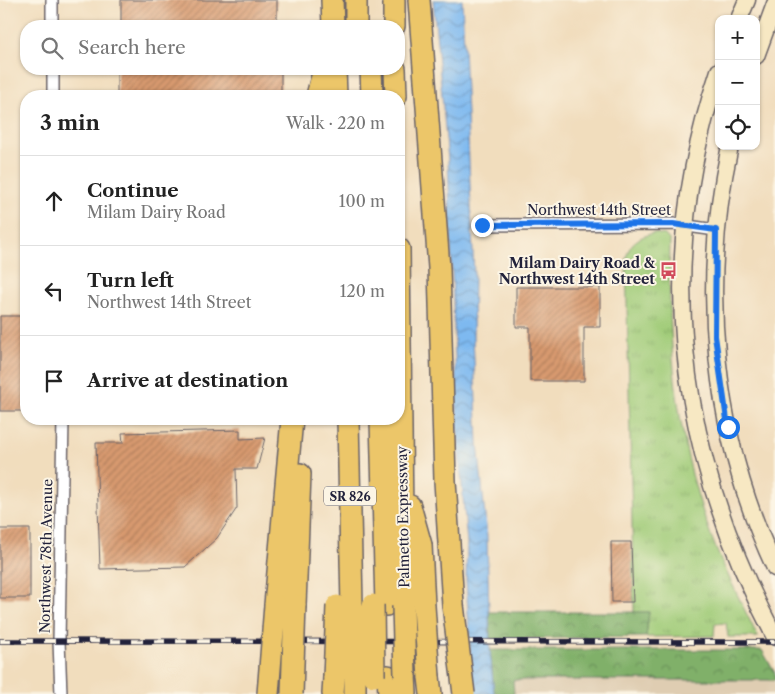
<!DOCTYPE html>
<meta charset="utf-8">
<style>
:root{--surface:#fff;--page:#f2f2f2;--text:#222;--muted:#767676;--line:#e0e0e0}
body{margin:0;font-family:"Libre Caslon Text",serif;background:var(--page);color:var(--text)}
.controls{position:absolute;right:15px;top:15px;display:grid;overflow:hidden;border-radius:10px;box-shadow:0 1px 4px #0004}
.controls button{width:45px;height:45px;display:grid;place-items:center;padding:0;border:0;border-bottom:1px solid var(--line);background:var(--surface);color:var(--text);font:25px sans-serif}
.stop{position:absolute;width:15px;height:15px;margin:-11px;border:4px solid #1a73e8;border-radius:50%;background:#fff}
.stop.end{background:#1a73e8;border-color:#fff;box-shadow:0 1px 5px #0008}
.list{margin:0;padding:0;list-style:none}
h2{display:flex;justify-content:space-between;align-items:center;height:65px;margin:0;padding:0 20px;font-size:21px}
h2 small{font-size:16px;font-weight:400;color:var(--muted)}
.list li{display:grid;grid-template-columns:32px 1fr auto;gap:15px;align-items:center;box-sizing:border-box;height:90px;padding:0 20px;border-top:1px solid var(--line)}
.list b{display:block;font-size:19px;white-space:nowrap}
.list p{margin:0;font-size:16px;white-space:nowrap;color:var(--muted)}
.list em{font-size:16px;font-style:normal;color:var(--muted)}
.icon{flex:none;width:28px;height:28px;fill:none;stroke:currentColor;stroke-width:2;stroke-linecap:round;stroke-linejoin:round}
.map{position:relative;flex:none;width:775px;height:694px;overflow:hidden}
.search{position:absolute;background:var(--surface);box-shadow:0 1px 4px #0004;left:20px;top:20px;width:385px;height:55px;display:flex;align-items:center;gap:12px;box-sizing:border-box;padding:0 18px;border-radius:20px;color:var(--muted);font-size:19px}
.panel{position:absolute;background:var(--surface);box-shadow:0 1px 4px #0004;left:20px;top:90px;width:385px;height:335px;border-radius:20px}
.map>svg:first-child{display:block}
.built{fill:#dfcdb2}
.grass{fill:url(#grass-tufts);stroke:#62775a}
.forest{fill:url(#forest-crowns);stroke:#516952}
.water{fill:url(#water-waves);stroke:#506e96}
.building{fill:url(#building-hatch)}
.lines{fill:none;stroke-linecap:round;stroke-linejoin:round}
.street-casing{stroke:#6a6368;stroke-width:14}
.secondary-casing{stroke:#6a6368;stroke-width:19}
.highway-casing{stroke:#6a6368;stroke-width:24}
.street{stroke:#fff;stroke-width:11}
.secondary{stroke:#f7e8c3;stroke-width:16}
.highway{stroke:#ecc669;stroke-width:21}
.rail-casing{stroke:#22223b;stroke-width:5.5}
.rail{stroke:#fcf5e5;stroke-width:4;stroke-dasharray:11;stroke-linecap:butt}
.highway-bridge-casing{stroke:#6a6368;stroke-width:24;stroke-linecap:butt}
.highway-bridge{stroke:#ecc669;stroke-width:21}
.route{stroke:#1a73e8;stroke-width:6}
.labels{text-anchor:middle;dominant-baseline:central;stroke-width:4;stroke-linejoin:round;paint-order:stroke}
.shield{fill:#fcf5e5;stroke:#63616e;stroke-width:1}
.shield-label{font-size:12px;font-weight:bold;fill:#22223b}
.street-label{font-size:14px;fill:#22223b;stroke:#fcf5e5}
.poi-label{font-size:14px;font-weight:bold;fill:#22223b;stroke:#fcf5e5;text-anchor:end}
</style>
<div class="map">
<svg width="775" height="694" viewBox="0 0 775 694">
<defs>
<pattern id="grass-tufts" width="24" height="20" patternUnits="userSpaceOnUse" patternTransform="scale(1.25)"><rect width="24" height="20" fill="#a1cc79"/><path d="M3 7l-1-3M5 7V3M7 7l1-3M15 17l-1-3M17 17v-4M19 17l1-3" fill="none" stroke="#8aaf6a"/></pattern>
<pattern id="forest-crowns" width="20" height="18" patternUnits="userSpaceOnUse" patternTransform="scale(1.25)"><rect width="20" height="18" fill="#80b069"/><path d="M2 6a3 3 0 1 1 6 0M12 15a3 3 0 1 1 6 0" fill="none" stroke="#688f58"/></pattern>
<pattern id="water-waves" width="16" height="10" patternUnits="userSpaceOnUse" patternTransform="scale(1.25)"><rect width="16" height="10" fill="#7eb9f0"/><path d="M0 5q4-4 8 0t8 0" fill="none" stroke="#6796c4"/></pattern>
<pattern id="building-hatch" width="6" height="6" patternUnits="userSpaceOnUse" patternTransform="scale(1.25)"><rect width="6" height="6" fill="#d89a6f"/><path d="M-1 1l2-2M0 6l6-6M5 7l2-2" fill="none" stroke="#af7d5c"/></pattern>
</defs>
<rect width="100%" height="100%" fill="#fcf5e5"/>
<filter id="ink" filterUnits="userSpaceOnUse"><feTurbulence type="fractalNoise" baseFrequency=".02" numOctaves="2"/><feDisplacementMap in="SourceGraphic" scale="10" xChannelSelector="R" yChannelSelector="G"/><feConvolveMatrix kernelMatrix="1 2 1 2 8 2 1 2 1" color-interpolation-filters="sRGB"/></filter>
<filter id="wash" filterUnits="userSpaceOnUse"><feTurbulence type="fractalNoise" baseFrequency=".0096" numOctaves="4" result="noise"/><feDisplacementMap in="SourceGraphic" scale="20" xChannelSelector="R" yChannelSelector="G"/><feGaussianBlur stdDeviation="1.12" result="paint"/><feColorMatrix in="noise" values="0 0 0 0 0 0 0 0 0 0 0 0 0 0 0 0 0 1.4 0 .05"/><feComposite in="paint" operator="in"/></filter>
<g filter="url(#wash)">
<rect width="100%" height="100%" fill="#f1ddbd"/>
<!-- built -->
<path class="built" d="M490,650H762L775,673V694H494Z"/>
<!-- grass -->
<path class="grass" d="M654,233L665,235L670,241C667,346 677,452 717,551C730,580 744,609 758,637H728L726,623L715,624L714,636L646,637L649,612H634L626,259C629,243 638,237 654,233Z"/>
<!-- forest -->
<path class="forest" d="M489,612H649L646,637L490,639Z
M490,650H762L775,673V680H513L514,694H494Z"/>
<!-- water -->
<path class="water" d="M433,0H462L474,275L473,337L478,443L487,537L490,650L494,694H473L466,580L467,543L458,439L448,160Z"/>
<g id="blocks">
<!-- building -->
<path class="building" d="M121,0H277V26H121Z
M117,69H281V96H117Z
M516,287H600V327H584V381H530V327H516Z
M0,316H25V411H0Z
M240,430V439L265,438L257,469H236L237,508L217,538L185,567L100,569L96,443H123L122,433Z
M0,529H30V598H0Z
M611,542H631L633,602H612Z"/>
</g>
</g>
<g filter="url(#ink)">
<use href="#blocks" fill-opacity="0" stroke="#6a6368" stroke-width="1"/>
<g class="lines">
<defs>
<path id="street" d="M52,0V26
M53,69V96
M482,225L673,224L716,230
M61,694L59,641L63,419"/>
<path id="secondary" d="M739,19L747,0
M756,56L775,4
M719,71C652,268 679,456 775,637
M730,146C699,288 713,436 775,568"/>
<path id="highway" d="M332,0L333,26
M356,0V26
M394,0V26
M419,0L439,268L445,481L453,605
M335,69L336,96
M371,69L372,96
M395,69L396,96
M317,96L324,69
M399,249L403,606
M348,419L352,606
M381,419L386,605
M410,506L421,545L424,606
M275,605L292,419
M295,605L300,474
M388,676L389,694
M405,676L406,694
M429,677L431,694
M355,678V694
M333,694L334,677"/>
</defs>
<!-- street casing -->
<use href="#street" class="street-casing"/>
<!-- secondary casing -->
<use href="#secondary" class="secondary-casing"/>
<!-- highway casing -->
<use href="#highway" class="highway-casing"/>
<!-- street -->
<use href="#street" class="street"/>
<!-- secondary -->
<use href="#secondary" class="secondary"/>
<!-- highway -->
<use href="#highway" class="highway"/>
<defs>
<path id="rail" d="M0,641L775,642"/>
</defs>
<!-- rail casing -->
<use href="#rail" class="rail-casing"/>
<!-- rail -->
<use href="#rail" class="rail"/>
<defs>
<path id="highway-bridge" d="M373,605L374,676
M453,605L464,694
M352,606L355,678
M403,606L405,676
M424,606L429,677
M334,677L337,606
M268,694L275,605
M292,694L295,605"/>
</defs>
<!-- highway-bridge casing -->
<use href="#highway-bridge" class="highway-bridge-casing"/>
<!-- highway-bridge -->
<use href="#highway-bridge" class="highway-bridge"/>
</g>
</g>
<g class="lines" filter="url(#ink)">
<!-- route -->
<path class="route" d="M482,225L673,224L716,230L715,336L728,427"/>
</g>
<!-- icons -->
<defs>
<symbol id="bus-bare" viewBox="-9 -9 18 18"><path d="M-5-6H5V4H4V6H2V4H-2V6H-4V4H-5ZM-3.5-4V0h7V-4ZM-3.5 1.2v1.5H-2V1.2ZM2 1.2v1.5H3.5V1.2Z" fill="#d1495b" stroke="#fcf5e5" stroke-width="2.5" paint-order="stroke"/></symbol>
</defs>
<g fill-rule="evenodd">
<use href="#bus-bare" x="656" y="258" width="25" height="25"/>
</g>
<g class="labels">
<!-- shield labels -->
<rect class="shield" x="324" y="486.5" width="52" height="19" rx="4"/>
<g class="shield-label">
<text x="350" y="496">SR 826</text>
</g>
<!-- street labels -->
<g class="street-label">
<text x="599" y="210">Northwest 14th Street</text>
<text transform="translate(403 517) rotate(-91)">Palmetto Expressway</text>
<text transform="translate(46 556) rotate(-89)">Northwest 78th Avenue</text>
</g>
<!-- poi labels -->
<g class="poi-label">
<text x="655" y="263">Milam Dairy Road &amp;<tspan x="655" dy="16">Northwest 14th Street</tspan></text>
</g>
</g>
</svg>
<div class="controls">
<button>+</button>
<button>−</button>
<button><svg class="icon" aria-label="locate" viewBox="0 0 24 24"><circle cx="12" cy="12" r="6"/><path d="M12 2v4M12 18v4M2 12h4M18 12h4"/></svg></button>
</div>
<div class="stop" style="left:728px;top:427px"></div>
<div class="stop end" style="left:482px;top:225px"></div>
<div class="search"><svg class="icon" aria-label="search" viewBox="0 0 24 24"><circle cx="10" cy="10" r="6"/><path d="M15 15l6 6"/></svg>Search here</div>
<section class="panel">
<h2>3 min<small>Walk · 220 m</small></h2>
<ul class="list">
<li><svg class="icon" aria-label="ahead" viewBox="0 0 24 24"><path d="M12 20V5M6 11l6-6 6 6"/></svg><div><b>Continue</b><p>Milam Dairy Road</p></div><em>100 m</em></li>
<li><svg class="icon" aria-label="left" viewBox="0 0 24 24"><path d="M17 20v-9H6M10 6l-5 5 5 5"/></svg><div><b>Turn left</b><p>Northwest 14th Street</p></div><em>120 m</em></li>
<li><svg class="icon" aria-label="arrive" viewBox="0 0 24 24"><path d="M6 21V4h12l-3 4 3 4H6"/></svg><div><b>Arrive at destination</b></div></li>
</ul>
</section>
</div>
